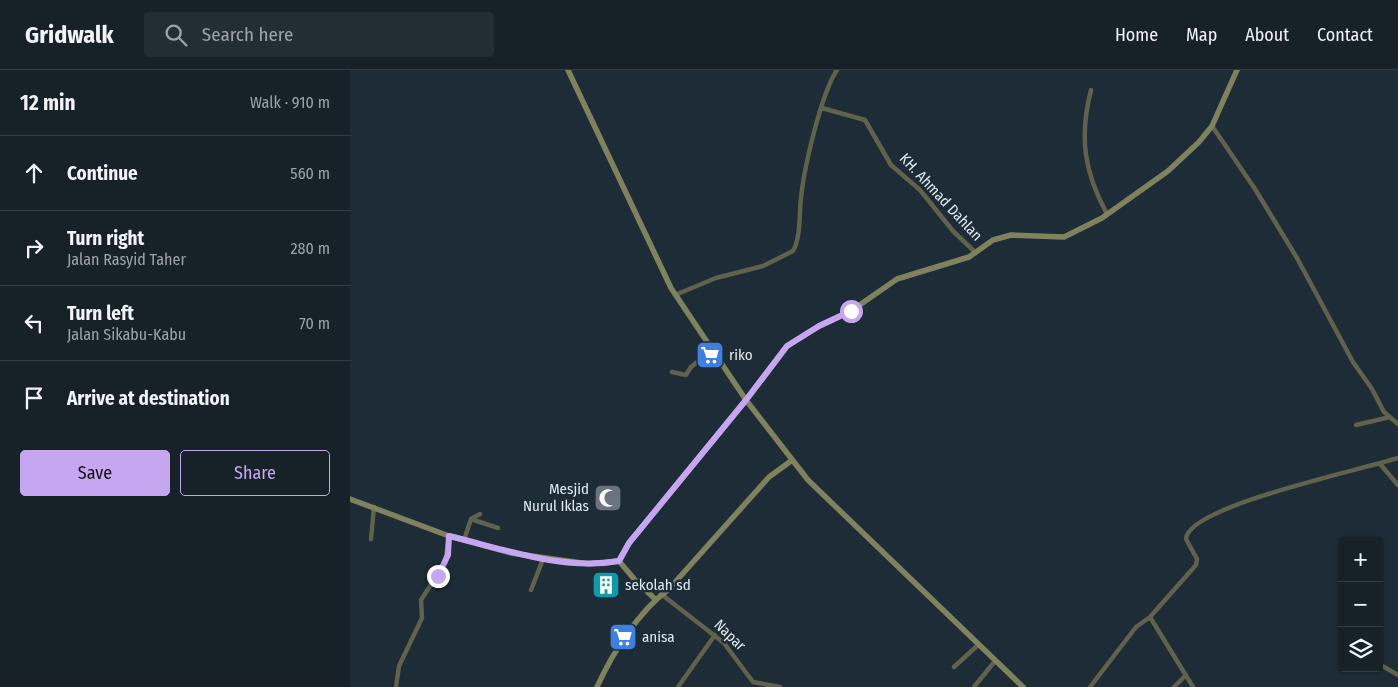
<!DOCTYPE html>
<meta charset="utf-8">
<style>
:root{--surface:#162128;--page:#232e34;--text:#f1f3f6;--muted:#9ea3a8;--line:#353e45;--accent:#c6a6f0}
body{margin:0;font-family:"Fira Sans Condensed",sans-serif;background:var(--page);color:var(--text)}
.controls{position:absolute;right:15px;bottom:15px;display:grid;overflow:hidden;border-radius:5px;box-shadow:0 1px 4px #0004}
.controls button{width:45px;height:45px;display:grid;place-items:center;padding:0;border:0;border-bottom:1px solid var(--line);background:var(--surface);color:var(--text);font:25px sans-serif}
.stop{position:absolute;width:15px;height:15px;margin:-11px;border:4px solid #c6a6f0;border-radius:50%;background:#fff}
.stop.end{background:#c6a6f0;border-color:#fff;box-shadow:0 1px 5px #0008}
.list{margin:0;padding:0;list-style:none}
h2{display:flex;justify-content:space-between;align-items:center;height:65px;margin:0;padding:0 20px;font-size:21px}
h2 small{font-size:16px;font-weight:400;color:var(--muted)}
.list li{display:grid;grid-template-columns:32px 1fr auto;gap:15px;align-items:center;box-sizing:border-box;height:75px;padding:0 20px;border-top:1px solid var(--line)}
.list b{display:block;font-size:19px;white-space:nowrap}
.list p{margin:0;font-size:16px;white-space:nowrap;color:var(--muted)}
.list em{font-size:16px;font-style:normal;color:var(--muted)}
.actions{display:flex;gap:10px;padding:15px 20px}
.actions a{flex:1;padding:11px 0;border:1px solid var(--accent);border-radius:5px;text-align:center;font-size:18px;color:var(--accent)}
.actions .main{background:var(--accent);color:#111}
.icon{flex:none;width:28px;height:28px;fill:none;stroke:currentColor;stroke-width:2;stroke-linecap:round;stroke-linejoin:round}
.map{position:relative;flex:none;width:1048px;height:617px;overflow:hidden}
header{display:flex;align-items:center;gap:30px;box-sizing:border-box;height:70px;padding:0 25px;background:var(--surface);border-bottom:1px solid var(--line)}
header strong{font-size:24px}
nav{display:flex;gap:28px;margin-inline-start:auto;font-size:18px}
.search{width:350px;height:45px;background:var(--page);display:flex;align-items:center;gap:12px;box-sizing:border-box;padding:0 18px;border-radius:5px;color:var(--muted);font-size:19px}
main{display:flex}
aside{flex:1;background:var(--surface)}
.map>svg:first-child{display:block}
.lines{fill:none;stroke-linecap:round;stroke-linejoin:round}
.street{stroke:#61624c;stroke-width:4.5}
.secondary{stroke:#80825e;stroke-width:5.5}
.route{stroke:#c6a6f0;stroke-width:6}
.labels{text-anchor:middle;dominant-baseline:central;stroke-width:5;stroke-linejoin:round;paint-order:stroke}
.street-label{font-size:15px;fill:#e0e9f0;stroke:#1d2c36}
.poi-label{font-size:15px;fill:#e0e9f0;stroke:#1d2c36;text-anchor:start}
</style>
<header>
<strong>Gridwalk</strong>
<div class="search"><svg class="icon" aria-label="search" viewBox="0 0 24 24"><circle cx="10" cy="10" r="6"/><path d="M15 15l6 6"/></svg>Search here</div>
<nav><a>Home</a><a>Map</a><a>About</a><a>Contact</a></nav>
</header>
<main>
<aside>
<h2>12 min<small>Walk · 910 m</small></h2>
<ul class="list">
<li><svg class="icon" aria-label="ahead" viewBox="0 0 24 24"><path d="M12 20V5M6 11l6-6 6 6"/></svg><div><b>Continue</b></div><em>560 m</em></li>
<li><svg class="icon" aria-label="right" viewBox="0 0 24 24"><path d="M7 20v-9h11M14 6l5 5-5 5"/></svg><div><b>Turn right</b><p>Jalan Rasyid Taher</p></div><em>280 m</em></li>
<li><svg class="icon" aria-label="left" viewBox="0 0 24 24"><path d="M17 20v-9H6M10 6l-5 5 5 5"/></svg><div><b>Turn left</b><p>Jalan Sikabu-Kabu</p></div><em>70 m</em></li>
<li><svg class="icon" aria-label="arrive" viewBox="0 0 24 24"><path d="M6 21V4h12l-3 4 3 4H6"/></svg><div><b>Arrive at destination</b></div></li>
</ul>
<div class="actions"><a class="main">Save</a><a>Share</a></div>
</aside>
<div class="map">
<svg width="1048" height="617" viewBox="0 0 1048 617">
<rect width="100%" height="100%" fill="#1d2c36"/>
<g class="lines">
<!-- street -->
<path class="street" d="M741,20C729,67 734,102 757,144
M472,38L515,50L541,95L570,120L603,161L626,183
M862,56L905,119L947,188L1003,292L1022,319L1034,342L1048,354
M325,225L366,208L413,196L443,181C451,167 449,144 451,128C454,98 471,24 487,0
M322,302L336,305L341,297L362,280
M1006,355L1040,347
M1030,394L1048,415
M121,449L148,458
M21,469L24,437
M114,470L121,449L130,444
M181,520L193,489
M311,524L374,573L403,612L430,617
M800,547L843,617
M1029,594L1048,605
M604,597L628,575
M46,617L49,596L72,548L71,530L95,493L99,466
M328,617L365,565
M624,617L645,591
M740,617L786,557L800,547L846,495L847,489L836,469C837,436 1016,399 1048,388
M824,617L835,606"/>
<!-- secondary -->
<path class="secondary" d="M218,0L321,218L396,330L458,410L673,617
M0,429L99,466L161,483L239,494L269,491
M269,491L279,473L396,330L437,276L469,256L501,241L547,209L619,187L643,170L661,165L714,167L752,148L818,101L849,72L862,56L887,0
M269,491L285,510L305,529
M247,617C263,582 288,542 319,519L419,407L441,391"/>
</g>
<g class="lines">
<!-- route -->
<path class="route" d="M88,506L98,485L99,466C154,479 212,501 269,491L279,473L396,330L437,276L469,256L501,241"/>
</g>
<!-- icons -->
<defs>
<symbol id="supermarket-square" viewBox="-11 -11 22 22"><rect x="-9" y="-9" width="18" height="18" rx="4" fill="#3f7fe0" stroke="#1d2c36"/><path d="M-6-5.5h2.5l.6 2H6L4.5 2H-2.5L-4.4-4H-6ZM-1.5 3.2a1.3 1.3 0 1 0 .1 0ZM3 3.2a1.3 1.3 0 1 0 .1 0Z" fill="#fff"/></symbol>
<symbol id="mosque-square" viewBox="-11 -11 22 22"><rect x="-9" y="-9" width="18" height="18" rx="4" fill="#6b7280" stroke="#1d2c36"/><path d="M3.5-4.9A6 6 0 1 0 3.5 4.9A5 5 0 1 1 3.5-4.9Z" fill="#fff"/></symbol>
<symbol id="building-square" viewBox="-11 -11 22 22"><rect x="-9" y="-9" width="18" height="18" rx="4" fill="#0f9aa8" stroke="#1d2c36"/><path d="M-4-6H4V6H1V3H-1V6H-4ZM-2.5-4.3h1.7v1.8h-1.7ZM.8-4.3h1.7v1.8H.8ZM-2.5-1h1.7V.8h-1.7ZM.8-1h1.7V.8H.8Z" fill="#fff"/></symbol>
</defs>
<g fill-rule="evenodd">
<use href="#supermarket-square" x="344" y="269" width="32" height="32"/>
<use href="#mosque-square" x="242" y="412" width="32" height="32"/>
<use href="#building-square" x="240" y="499" width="32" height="32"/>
<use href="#supermarket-square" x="257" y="551" width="32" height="32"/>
</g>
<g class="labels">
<!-- street labels -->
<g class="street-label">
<text transform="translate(591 127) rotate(47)">KH. Ahmad Dahlan</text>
<text transform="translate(380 565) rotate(44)">Napar</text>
</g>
<!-- poi labels -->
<g class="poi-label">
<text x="379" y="285">riko</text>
<text x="239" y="419" text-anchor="end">Mesjid<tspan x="239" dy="17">Nurul Iklas</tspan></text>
<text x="275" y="515">sekolah sd</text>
<text x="292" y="567">anisa</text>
</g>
</g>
</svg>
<div class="controls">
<button>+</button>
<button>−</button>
<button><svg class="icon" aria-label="layers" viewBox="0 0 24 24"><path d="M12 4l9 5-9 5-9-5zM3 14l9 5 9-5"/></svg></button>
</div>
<div class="stop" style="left:501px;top:241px"></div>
<div class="stop end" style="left:88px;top:506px"></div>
</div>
</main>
